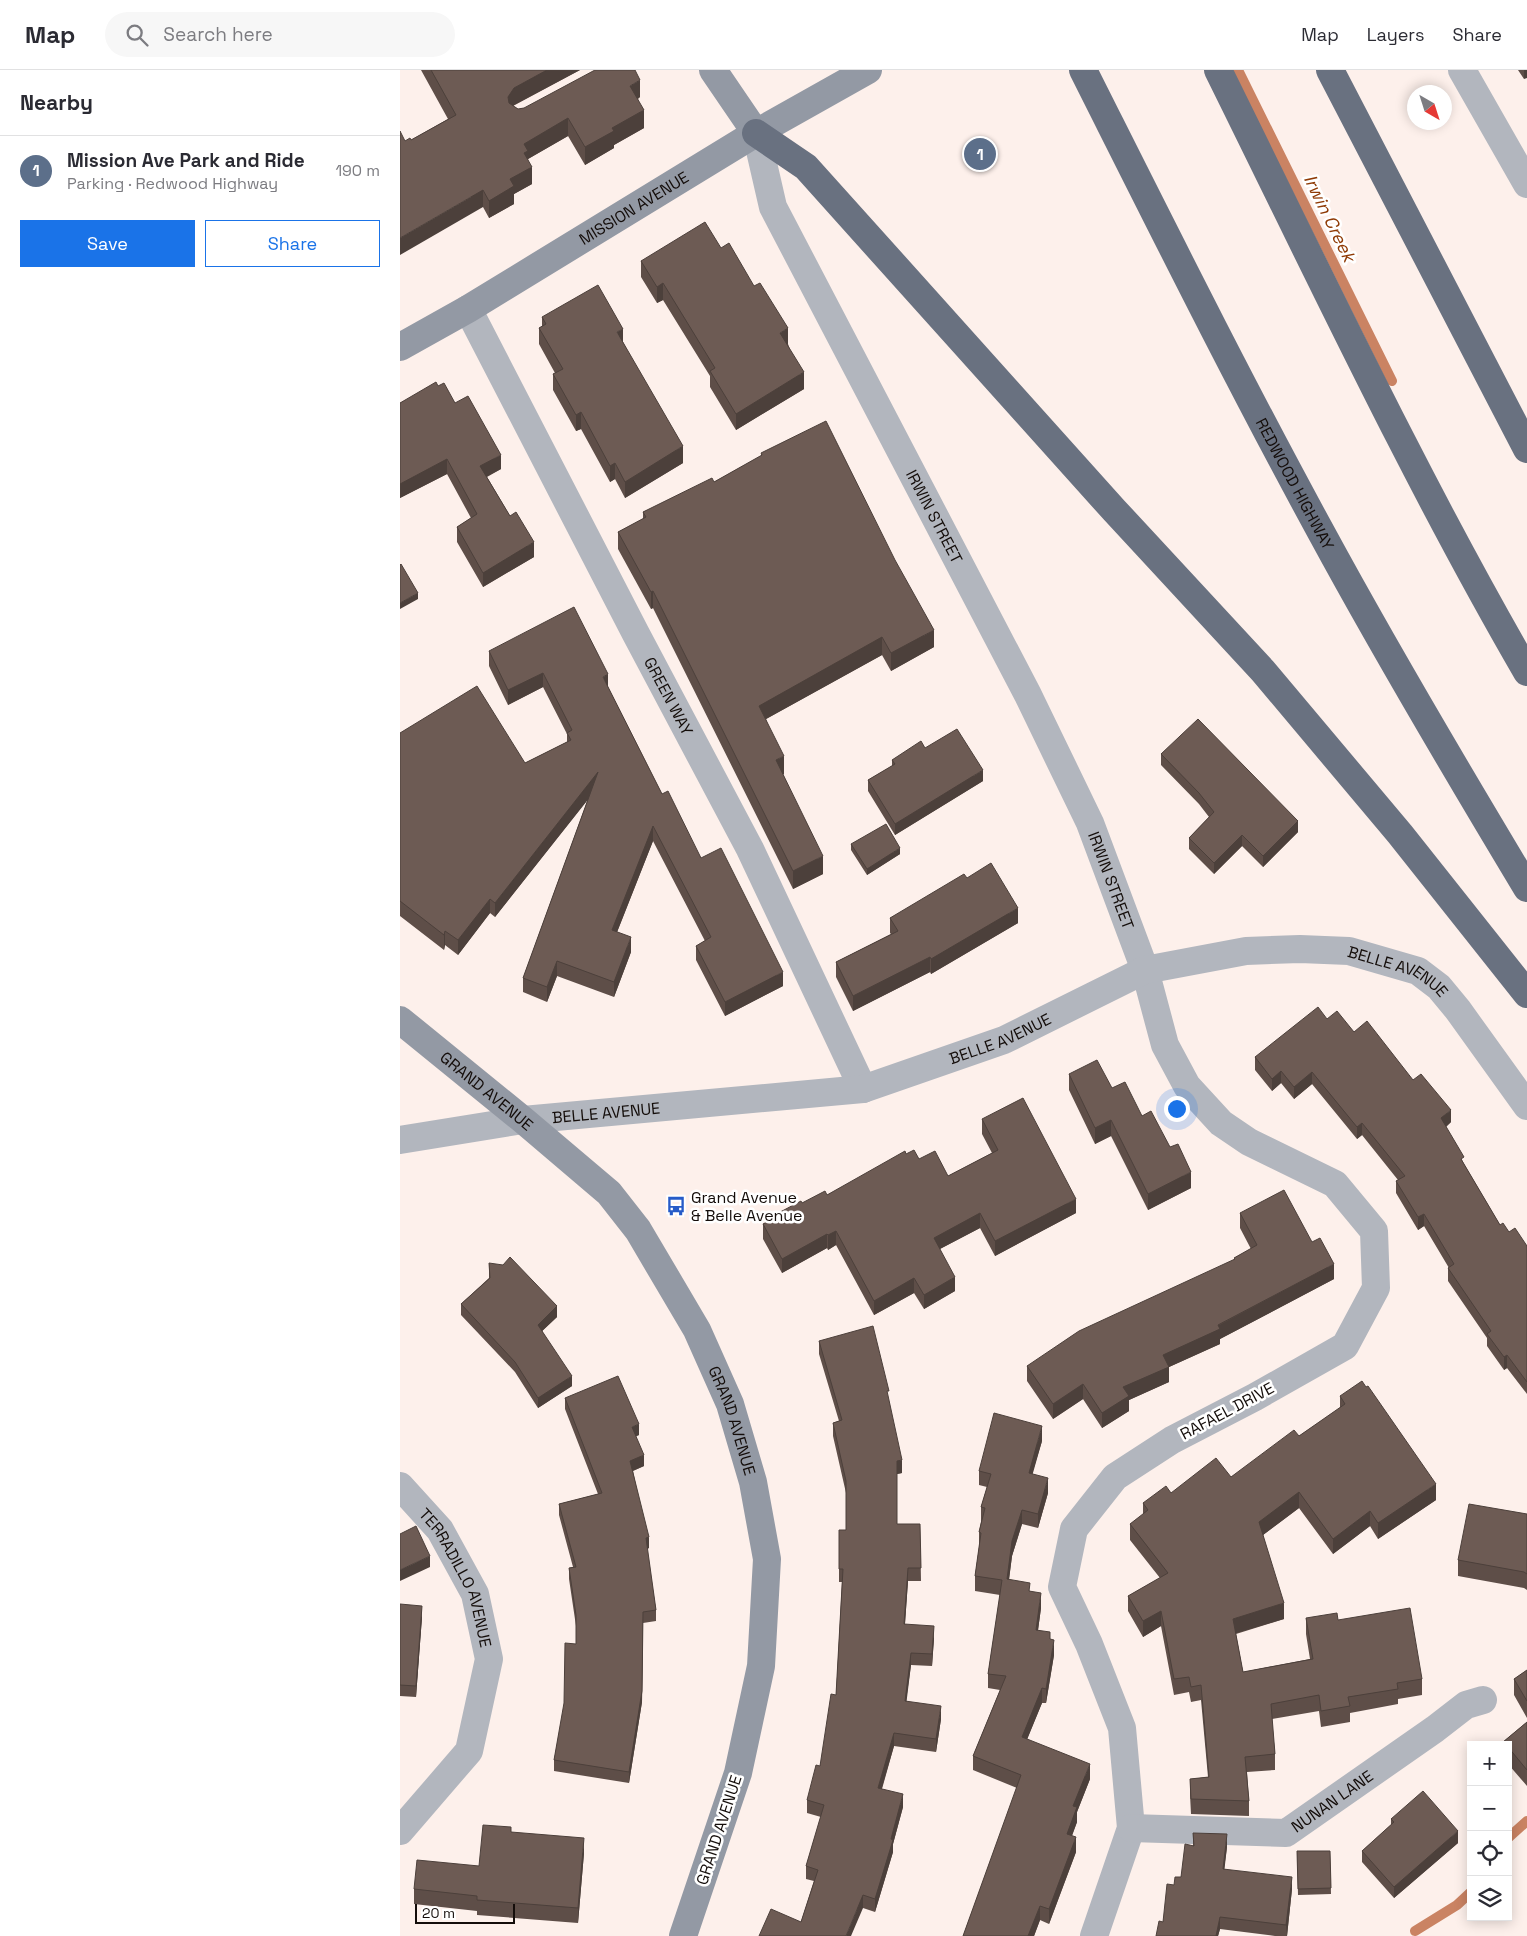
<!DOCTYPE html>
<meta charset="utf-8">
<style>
:root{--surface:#fff;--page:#f7f7f7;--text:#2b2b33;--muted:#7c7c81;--line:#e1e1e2;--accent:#1a73e8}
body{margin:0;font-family:"Space Grotesk",sans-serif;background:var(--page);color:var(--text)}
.controls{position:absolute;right:15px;bottom:15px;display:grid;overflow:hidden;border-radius:0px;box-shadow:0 2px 12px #0003}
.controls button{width:45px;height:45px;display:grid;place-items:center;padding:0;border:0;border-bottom:1px solid var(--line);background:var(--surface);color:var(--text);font:25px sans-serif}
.compass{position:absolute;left:1007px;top:15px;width:45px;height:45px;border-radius:50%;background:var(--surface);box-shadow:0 2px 12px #0003;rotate:141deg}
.scale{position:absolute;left:15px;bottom:12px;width:100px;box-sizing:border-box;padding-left:5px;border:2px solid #140d0a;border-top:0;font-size:14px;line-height:18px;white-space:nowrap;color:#140d0a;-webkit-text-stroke:4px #fff;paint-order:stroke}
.you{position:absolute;left:776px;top:1038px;width:18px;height:18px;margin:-12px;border:4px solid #fff;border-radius:50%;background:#1a73e8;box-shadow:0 0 0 8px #1a73e833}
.badge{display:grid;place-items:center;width:32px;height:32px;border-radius:50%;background:var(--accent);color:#fff;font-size:16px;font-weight:700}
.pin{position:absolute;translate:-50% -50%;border:2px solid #fff;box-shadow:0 1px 5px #0006}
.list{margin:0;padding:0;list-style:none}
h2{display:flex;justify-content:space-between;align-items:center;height:65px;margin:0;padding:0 20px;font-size:21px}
h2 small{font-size:16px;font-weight:400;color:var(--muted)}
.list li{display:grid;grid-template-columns:32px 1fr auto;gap:15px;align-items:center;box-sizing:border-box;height:70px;padding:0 20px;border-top:1px solid var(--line)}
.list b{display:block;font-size:19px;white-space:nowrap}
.list p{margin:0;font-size:16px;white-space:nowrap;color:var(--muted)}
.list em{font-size:16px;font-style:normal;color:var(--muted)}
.actions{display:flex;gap:10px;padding:15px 20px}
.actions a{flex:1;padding:11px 0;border:1px solid var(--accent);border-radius:0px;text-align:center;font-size:18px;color:var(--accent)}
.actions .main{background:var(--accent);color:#fff}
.icon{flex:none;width:28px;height:28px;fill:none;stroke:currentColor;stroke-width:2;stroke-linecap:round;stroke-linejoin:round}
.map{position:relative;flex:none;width:1127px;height:1866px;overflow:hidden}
header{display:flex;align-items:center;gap:30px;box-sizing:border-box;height:70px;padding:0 25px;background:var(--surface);border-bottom:1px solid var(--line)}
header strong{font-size:24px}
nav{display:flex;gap:28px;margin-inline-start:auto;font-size:18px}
.search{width:350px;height:45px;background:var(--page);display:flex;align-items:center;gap:12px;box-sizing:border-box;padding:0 18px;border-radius:28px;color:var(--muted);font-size:19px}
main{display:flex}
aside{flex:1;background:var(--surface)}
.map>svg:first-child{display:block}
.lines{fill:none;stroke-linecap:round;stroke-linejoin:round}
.stream{stroke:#ca8363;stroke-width:10}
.street{stroke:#b2b6be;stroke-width:28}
.secondary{stroke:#9399a4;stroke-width:28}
.highway{stroke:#697180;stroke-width:28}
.wall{fill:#5e4e48}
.shaded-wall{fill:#4c403b}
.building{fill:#6d5b54;stroke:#4c403b}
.labels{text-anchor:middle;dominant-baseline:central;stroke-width:5;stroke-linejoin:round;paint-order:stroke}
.street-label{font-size:16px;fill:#140d0a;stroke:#fff}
.poi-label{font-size:16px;fill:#140d0a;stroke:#fff;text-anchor:start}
.water-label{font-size:18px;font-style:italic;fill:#8f3a05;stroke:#fff}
</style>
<header>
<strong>Map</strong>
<div class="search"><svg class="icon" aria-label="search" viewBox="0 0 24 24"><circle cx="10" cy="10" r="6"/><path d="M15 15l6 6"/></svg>Search here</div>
<nav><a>Map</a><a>Layers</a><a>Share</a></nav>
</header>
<main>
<aside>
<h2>Nearby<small></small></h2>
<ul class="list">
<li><span class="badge" style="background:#5c6f8a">1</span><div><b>Mission Ave Park and Ride</b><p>Parking · Redwood Highway</p></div><em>190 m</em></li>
</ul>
<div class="actions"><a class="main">Save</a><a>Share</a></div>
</aside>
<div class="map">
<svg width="1127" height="1866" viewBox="0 0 1127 1866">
<rect width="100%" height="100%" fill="#fdf0eb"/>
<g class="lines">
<!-- stream -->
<path class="stream" d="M838,0L992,311
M1108,1768L1127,1751
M1015,1861L1057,1835L1071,1822"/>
<!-- street -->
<g class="street">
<path d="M1062,0L1127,114"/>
<path id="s1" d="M356,63L373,137L628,625L690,753L745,900L765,975L787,1016L821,1053L849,1072L935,1114L974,1161L976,1218L945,1276L855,1327L772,1370L715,1407L674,1459L662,1517L689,1574L722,1658L731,1758L694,1866"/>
<path id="s2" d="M68,239L236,564L350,779L463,1019"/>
<path id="s3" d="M0,1070L123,1050L463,1019L604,970L745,900L846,881L900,879L949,881L1018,901L1039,917L1058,940L1127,1036"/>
<path id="s4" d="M0,1416L40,1460L75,1524L89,1589L69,1681L0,1761"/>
<path id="s5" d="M731,1758L886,1763L1035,1659L1066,1635L1083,1630"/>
</g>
<!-- secondary -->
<g class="secondary">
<path d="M313,0L356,63"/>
<path id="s6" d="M0,277L68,239L356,63L468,0"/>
<path id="s7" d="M0,950L123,1050L209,1123L238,1160L297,1260L330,1334L353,1412L367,1489L361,1596L338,1703L283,1866"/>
</g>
<!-- highway -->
<g class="highway">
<path id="s8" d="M683,0C761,155 838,310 921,462C986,582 1056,700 1127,818"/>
<path d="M818,0C918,202 1014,407 1127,602"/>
<path d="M930,0L1127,379"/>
<path d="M356,63L406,97L714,440L863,601L1000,764L1127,924"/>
</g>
</g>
<!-- wall -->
<path class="wall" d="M21,0H180L113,36L118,39L240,27L238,29L244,58L214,75V78L185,95L168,66L128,89L132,114L114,124V134L89,148L83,137L5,71L11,70L48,49Z
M1118,0H1127L1124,9Z
M321,178L388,274L404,319L336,360L310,317V306L263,230L257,233L241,207V191Z
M142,247L223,272L283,393L225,428L215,409L210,412L181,359L176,361L153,320V304L155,303L139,274V258L142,256Z
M38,316L55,333L101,399L87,407L134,487L83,517L57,472V457L71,448L47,404L0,428V333Z
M361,383L534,577L491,601L482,585L366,649L384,704H383L423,804L393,819L253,538L251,539L218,479V462L243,449V442L314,412L361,386Z
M89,581L208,617L262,724L301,788L383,916L325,946L296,890V876L305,871L253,771L217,862L231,882L214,927L157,906L147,932L123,922V908L188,729L95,847L90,843L58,885L45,875L44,880L0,846V663L125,693L167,672V664L143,617L108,635L89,596Z
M525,678L583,711L495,765L468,721V710L492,696V690Z
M761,684L898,762L863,797L842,776L814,804L789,779V768L809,747L799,734L761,695Z
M451,774L500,784L467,805L451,780Z
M567,808L618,853L531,904L530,902L453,941L436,907V892L491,864L490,863V848Z
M927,949L954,962L1013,1010L1051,1052L1046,1057L1064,1094L1100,1155L1127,1176V1324L1107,1298L1104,1300L1087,1276V1268L1048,1211V1198H1049L1024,1156L1018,1160L996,1123V1111L998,1110L962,1065L957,1069L912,1014L894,1029L881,1013L872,1021L855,1000V987Z
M669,1004L712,1018L742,1046L791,1118L748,1140L711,1066L695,1074L669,1020Z
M582,1049L676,1143L595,1186L580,1158L540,1179L555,1221L524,1239L514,1223L474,1245L436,1175L428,1180L427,1178L382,1203L363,1169V1154L367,1152V1149L402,1133L427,1125L506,1084L519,1089L548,1106L592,1083L582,1064Z
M840,1143L912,1172L934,1209L820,1269V1274L769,1297V1312L729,1330V1341L702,1358L683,1329L653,1349L627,1311V1296L834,1190V1188L851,1179L840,1158Z
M89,1193L157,1247L142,1261L172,1316L138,1338L115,1302L61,1245V1234L89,1208Z
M419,1271L489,1331L502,1403L497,1404V1454H520L521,1511H508L505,1554L534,1568L532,1596L511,1595L506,1631L541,1649L536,1682L494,1676L482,1719L503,1737L493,1774V1782L475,1842L463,1838L401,1852L414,1811L406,1809V1796L421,1747L407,1743V1730L420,1696L436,1625L442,1512H439V1460H446V1423L433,1366V1353L439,1351L419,1284Z
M940,1326L1036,1430L978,1469L970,1456L933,1484L899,1438L863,1465L884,1549L836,1564L843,1602L910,1589L906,1564V1548L938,1550L1022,1609V1625L998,1629V1634L950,1643V1652L921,1657L919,1641L872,1649L875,1684V1700L847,1702L849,1731V1746L791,1744L790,1725V1709L808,1707L801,1630L791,1632L789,1622L774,1625L761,1556L743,1567L728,1541V1526L760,1508L730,1470V1454L743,1445V1433L771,1423L831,1407L899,1366L940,1338Z
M165,1328L239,1365L236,1366L244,1396L233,1401L249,1478L247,1479L256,1540V1551L243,1553L242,1632L229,1713L154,1701V1690L176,1574V1556L169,1509V1498L173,1497L159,1445V1434L198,1424L165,1339Z
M642,1371L632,1404L648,1423L638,1458L622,1454L612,1486L609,1510L630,1521L641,1538L638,1560L650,1570L654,1585L646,1633H642L627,1669L690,1709L677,1742V1752L672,1766L676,1782L649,1854L640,1850L634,1866H563L617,1718L573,1700V1686L600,1620L588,1618V1604L600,1525L575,1521V1506L579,1477V1462L581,1452V1437L587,1417L579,1415V1401Z
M1127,1444V1520L1124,1518L1058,1506V1490Z
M0,1534L22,1547L16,1627L0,1626Z
M1127,1600V1648L1114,1625V1609Z
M1127,1652V1716L1108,1694V1675H1103V1672Z
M991,1749L1058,1773L994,1828L962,1792V1781L991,1755Z
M111,1762L184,1783L178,1853L77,1845V1841L14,1834V1819L79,1796Z
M793,1763L827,1777L824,1799L892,1819L887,1866H875L820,1859L818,1866H756L763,1852L774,1815L781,1807L793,1775Z
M897,1781H930L931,1824L898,1825Z"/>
<!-- shaded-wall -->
<path class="shaded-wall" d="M147,0H180L114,35L108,44V27L114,18Z
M1124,0H1127V8L1124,9Z
M240,10V27L230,33V16Z
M244,40V58L214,75V78L185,95V77L212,58Z
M168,48V66L128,89V99L124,101V74Z
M132,97V114L114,124V134L89,148V131L110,109Z
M83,120V137L0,185V168Z
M263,213V230L257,233V217Z
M388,258V274L380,279V263Z
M223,259V275L217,262Z
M404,302V319L336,360V344Z
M181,342V359L176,361V345Z
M283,376V393L225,428V412Z
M101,385V399L80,410V396Z
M47,389V404L0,428V414Z
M215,393V409L210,412V396Z
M134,472V487L83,517V503Z
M253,521V538L251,539V522Z
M18,523V529L0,539V533Z
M534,560V577L491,601V583Z
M482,567V585L359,653V636Z
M143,603V617L108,635V620Z
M208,604V619L203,607Z
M384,686V704L376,708V690Z
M583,700V711L495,765V754Z
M198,702V717L95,847V833Z
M898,751V762L863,797V786Z
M253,756V771L212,875V860Z
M842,765V776L814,804V793Z
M500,778V784L467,805V799Z
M423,786V804L393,819V801Z
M90,829V843L58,885V870Z
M618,838V853L531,904V889Z
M45,861V875L44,880V865Z
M231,867V882L214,927V912Z
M530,887V902L453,941V926Z
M157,891V906L147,932V917Z
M383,902V916L325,946V932Z
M881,1001V1013L872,1021V1009Z
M912,1002V1014L894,1029V1017Z
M1051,1040V1052L1041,1061V1048Z
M711,1050V1066L695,1074V1058Z
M962,1053V1065L957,1069V1057Z
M791,1102V1118L748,1140V1124Z
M676,1129V1143L595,1186V1171Z
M580,1143V1158L534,1182V1168Z
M1024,1144V1156L1018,1160V1147Z
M436,1161V1175L428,1180V1165Z
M427,1164V1178L382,1203V1189Z
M934,1194V1209L820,1269V1274L769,1297V1312L729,1330V1341L702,1358V1343L723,1317L763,1285Z
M555,1207V1221L524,1239V1225Z
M514,1208V1223L474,1245V1231Z
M157,1236V1247L138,1265V1255Z
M1107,1285V1298L1104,1300V1287Z
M172,1306V1316L138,1338V1328Z
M683,1314V1329L653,1349V1334Z
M239,1354V1365L232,1368V1357Z
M642,1356V1371L629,1417V1403Z
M244,1385V1396L230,1402V1391Z
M502,1390V1403L497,1404V1391Z
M648,1408V1423L638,1458V1444Z
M1036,1414V1430L978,1469V1453Z
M899,1422V1438L859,1468V1452Z
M622,1440V1454L612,1486L607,1524V1509L612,1471Z
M970,1441V1456L933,1484V1469Z
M249,1467V1478L246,1479V1468Z
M30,1486V1497L0,1511V1500Z
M508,1498V1511L504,1567V1554Z
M641,1523V1538L636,1575V1560Z
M884,1533V1549L833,1564V1549Z
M22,1536V1547L16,1627V1616Z
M761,1541V1556L743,1567V1551Z
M243,1542L242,1632L229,1713V1702Z
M534,1556V1568L532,1596V1584Z
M654,1570V1585L646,1633V1619Z
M511,1583V1595L505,1644V1631Z
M642,1618V1633L622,1682V1667Z
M541,1636V1649L536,1682V1669Z
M494,1663V1676L478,1731V1718Z
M690,1694V1709L677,1742V1752L667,1778V1764L673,1736Z
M503,1724V1737L493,1774V1782L475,1842V1829Z
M1058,1761V1773L994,1828V1817Z
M827,1764V1777L823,1812V1799Z
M676,1767V1782L649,1854V1839Z
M184,1768V1783L178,1853V1838Z
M892,1807V1819L887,1866L886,1855Z
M463,1825V1838L451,1866H446Z
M640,1836V1850L634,1866H628Z
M820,1847V1859L818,1866H816Z"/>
<!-- building -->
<path class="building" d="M31,0H147L114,18L108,27L109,33L118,39L124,38L195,0H235L240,10L230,16L244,40L212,58L214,61L185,77L168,48L124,74L128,81L124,83L132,97L110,109L114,116L89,131L83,120L0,168V61L5,71L10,68L11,70L56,45Z
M305,152L321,178L329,173L354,216L360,213L388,258L380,263L404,302L336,344L310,301L315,298L263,213L257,217L241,191Z
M198,215L223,259L217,262L283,376L225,412L215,393L210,396L181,342L176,345L153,304L163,299L139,258L146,254L142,247Z
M36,312L38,316L44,313L55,333L68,326L101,385L80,396L110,446L116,442L134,472L83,503L57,457L77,444L47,389L0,414V333Z
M426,351L495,490L534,560L491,583L482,567L359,636L384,686L376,690L423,786L393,801L253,521L251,522L218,462L246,447L243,442L312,408L314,412L362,385L361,383Z
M1,494L18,523L0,533V495Z
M174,537L208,604L203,607L262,724L268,721L301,788L321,778L383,902L325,932L296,876L311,867L253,756L212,860L231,867L214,912L157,891L147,917L123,908L198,702L95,833L90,829L58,870L45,861L44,865L0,831V663L77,616L125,693L171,670L167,663L172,660L143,603L108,620L89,581Z
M798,649L898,751L863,786L842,765L814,793L789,768L814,742L799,723L761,684Z
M557,659L583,700L495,754L468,710L495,694L492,690L521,671L525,678Z
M486,754L500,778L467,799L451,774Z
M591,793L618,838L531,889L530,887L453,926L436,892L498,861L490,848L564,804L567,808Z
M918,937L927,949L937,941L954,962L967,951L1013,1010L1021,1004L1051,1040L1041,1048L1064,1087L1061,1089L1100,1155L1103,1153L1109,1162L1115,1158L1127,1176V1312L1107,1285L1104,1287L1087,1264L1091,1261L1048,1198L1054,1194L1024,1144L1018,1147L996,1111L1005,1106L962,1053L957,1057L912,1002L894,1017L881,1001L872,1009L855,987Z
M697,990L712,1018L725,1012L742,1046L751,1041L770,1077L778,1074L791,1102L748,1124L711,1050L695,1058L669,1004Z
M623,1028L676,1129L595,1171L580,1143L534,1168L555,1207L524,1225L514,1208L474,1231L436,1161L428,1165L427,1164L382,1189L363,1154L369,1151L367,1149L401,1131L402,1133L425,1121L427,1125L505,1081L506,1084L514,1080L519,1089L535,1081L548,1106L598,1080L582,1049Z
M884,1120L912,1172L920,1168L934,1194L818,1255L820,1259L763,1285L769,1297L723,1317L729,1326L702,1343L683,1314L653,1334L627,1296L679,1261L835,1189L834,1188L857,1175L840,1143Z
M110,1187L157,1236L138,1255L172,1306L138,1328L115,1292L61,1234L90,1208L89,1193L103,1195Z
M473,1256L489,1321H487L502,1390L497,1391V1454H520L521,1498H508L504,1554L534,1556L532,1584L511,1583L505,1631L541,1636L536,1669L494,1663L478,1718L503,1724L491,1769L493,1770L475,1829L463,1825L446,1866H359L371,1839L401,1852L418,1800L406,1796L424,1735L407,1730L416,1695L420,1696L431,1624L436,1625L443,1499H439V1460H446V1411L433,1353L442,1350L419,1271Z
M218,1306L239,1354L232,1357L244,1385L230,1391L249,1467L246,1468L256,1540L243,1542L242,1621L229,1702L154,1690L164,1633L165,1573L176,1574V1545L169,1498L176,1497L159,1434L202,1423L165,1328Z
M962,1311L966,1317L968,1316L1036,1414L978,1453L970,1441L933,1469L899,1422L859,1452L884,1533L833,1549L843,1602L913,1589L906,1548L937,1543L938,1550L1010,1538L1022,1609L997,1613L998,1619L948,1627L950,1636L921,1641L919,1625L871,1634L875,1684L845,1687L849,1731L791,1729L790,1709L809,1707L801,1615L791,1617L789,1607L774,1609L761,1541L743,1551L728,1526L768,1503L730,1454L748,1440L743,1433L766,1416L771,1423L816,1388L831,1407L894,1360L899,1366L945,1334L940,1326Z
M594,1343L642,1356L629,1403L648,1408L638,1444L622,1440L612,1471L607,1509L630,1513L629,1521L641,1523L636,1560L650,1562V1569L654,1570L646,1619L642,1618L622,1667L690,1694L673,1736L677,1737L667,1764L676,1767L649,1839L640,1836L628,1866H563L621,1705L573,1686L606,1606L588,1604L602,1510L575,1506L581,1463L579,1462L585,1438L581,1437L591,1404L579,1401Z
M1069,1434L1127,1444V1504L1124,1502L1058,1490Z
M16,1456L30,1486L0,1500V1464Z
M0,1534L22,1536L16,1616L0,1615Z
M1127,1600V1631L1114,1609Z
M1127,1652V1700L1108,1677V1675H1106L1103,1672Z
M1023,1721L1058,1761L994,1817L962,1781L994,1752L991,1749Z
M83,1755L111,1757V1762L184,1768L178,1838L77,1830V1826L14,1819L17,1790L79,1796Z
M793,1763L827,1764L823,1799L892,1807L886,1855L820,1847L816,1866H756L759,1851L763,1852L767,1814L774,1815L775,1807H781L785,1774L794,1776Z
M897,1781H930L931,1818L898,1819Z"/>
<!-- icons -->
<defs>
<symbol id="bus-bare" viewBox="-9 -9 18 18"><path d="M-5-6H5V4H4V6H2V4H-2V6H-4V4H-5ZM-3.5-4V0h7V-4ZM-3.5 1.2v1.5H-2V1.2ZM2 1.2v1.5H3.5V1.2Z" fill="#265bc8" stroke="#fff" stroke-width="2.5" paint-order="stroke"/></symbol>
</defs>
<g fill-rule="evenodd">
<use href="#bus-bare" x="262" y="1122" width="28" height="28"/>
</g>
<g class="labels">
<!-- street labels -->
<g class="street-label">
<text stroke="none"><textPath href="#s6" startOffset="272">MISSION AVENUE</textPath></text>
<text stroke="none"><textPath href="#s8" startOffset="465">REDWOOD HIGHWAY</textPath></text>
<text stroke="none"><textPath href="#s1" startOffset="425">IRWIN STREET</textPath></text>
<text stroke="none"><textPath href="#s2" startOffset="436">GREEN WAY</textPath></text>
<text stroke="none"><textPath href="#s1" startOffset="830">IRWIN STREET</textPath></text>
<text stroke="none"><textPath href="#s3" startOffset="1032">BELLE AVENUE</textPath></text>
<text stroke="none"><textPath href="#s3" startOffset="612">BELLE AVENUE</textPath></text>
<text stroke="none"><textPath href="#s7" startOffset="112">GRAND AVENUE</textPath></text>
<text stroke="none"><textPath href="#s3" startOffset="208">BELLE AVENUE</textPath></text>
<text transform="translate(827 1341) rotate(-28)">RAFAEL DRIVE</text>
<text stroke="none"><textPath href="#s7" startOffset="532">GRAND AVENUE</textPath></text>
<text stroke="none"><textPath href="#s4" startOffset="110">TERRADILLO AVENUE</textPath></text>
<text stroke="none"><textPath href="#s5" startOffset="211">NUNAN LANE</textPath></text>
<text transform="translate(319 1760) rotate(-72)">GRAND AVENUE</text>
</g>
<!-- poi labels -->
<g class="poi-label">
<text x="291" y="1127">Grand Avenue<tspan x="291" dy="18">&amp; Belle Avenue</tspan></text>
</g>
<!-- water labels -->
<g class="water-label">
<text transform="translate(930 148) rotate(64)">Irwin Creek</text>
</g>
</g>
</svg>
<div class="controls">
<button>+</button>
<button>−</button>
<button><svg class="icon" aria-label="locate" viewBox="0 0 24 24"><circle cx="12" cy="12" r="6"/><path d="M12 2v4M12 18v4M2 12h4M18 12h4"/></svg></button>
<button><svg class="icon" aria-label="layers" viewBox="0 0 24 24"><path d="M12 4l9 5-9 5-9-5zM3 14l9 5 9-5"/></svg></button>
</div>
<svg class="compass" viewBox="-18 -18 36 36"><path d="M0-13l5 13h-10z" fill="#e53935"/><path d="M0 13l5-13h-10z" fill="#7c7c81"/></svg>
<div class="scale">20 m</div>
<div class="you"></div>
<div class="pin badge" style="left:580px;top:84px;background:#5c6f8a">1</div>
</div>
</main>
